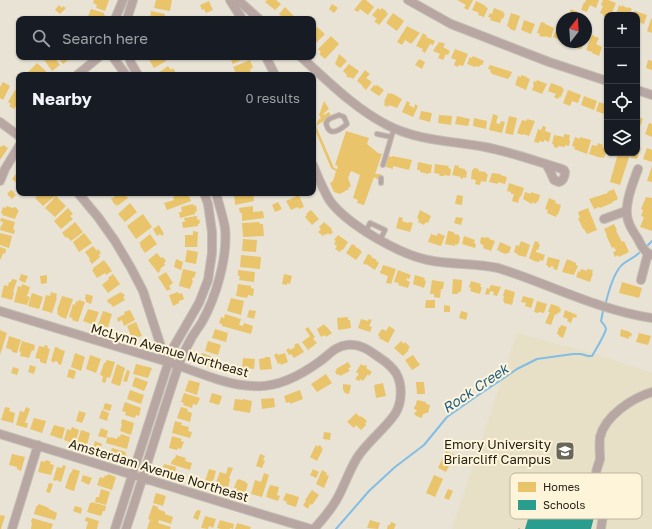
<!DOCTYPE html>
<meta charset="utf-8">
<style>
:root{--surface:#171b24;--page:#242831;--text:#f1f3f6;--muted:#9ea1a6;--line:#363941}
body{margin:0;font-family:"Golos Text",sans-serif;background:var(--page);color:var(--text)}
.controls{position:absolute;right:12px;top:12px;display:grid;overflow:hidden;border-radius:8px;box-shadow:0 1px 3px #0004}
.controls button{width:36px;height:36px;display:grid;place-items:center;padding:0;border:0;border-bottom:1px solid var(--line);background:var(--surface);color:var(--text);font:20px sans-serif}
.compass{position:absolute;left:556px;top:12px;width:36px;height:36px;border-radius:50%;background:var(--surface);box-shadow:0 1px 3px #0004;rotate:17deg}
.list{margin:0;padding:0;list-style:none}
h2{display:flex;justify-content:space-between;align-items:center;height:52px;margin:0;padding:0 16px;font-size:17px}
h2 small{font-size:13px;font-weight:400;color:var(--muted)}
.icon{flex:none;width:22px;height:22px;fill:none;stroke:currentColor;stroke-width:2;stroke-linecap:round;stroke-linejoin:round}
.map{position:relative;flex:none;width:652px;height:529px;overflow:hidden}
.search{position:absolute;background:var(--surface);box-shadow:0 1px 3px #0004;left:16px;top:16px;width:300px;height:44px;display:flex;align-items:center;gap:10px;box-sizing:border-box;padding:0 14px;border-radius:8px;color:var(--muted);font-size:15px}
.panel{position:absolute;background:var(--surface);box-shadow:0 1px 3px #0004;left:16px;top:72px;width:300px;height:124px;border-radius:8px}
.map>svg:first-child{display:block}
.built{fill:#e7dfc6}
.homes{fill:#e9c46a}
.schools{fill:#2a9d8f}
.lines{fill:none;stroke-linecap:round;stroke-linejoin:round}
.stream{stroke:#81bde5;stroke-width:2}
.lane-casing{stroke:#c3bfb5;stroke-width:6}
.street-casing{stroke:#c3bfb5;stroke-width:10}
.path{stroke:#b0a39f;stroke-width:1;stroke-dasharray:2 2;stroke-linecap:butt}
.lane{stroke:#b8a6a3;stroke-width:4}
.street{stroke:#b8a6a3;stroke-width:8}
.labels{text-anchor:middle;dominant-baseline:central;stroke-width:4;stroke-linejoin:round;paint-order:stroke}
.street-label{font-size:13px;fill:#252218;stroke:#fef4da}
.poi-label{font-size:13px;fill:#252218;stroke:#fef4da;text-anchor:end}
.water-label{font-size:14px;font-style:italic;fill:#1e5d87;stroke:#fef4da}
.key{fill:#fef4da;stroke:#bdb5a0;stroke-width:1}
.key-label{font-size:11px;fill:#252218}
</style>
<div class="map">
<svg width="652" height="529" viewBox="0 0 652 529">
<rect width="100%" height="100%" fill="#e8e3d5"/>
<!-- built -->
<path class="built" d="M517,333L592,353L652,373V529H452Z"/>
<!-- homes -->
<path class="homes" d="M94,0H109L105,11L96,8L97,5L93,3Z
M156,0H172L170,11L154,8Z
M267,0H276L281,4L275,10L265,2Z
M362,0H366L374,7L368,15L360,9L358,12L354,10Z
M457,0H473L468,10L464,8L466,5Z
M586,0H599L596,8L590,5L587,12L581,10L584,2L585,3Z
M603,0H608L616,3L611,15H607V17L603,16V14L600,13L603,6L601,5Z
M209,1L213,10L206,13L204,9L202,10L200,5Z
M476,1L486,6L485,7L488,8L484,17L478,15L479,13L472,10Z
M332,4L338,8L334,13L329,9Z
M59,5L62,8L63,6L66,8L60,14L55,10Z
M619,5L622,7V5L627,8L628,7L632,9L629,15H620L616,14Z
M285,7L294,16L291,19H284L279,14Z
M378,8L380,10L382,8L386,11V12L388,14L379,25L374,21L377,19L372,15Z
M494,8L504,12L503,13L505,14L503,19L502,18L500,23L490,20L491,18L488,17L490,13L492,14Z
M91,9L104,13V15L106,16L105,19H87Z
M571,9L578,12L575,17L569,15Z
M151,11L165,14L164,19H147V17L150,18Z
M635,11L647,15L644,24L639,22L637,27V15H634Z
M393,13L404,21L397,31L386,23Z
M511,13L520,16L515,31L510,29V28L507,26Z
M651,19H652V33L647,31Z
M524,20L535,24L531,34L521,30Z
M541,22L545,23V24L554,28L551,38L545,36V37L539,36L540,34L537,33Z
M407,26L420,33L411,44L405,40L402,45L397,42Z
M558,26L562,27V41L553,37Z
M314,27H317L325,34L314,45H313V29Z
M423,33L427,36L426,37L435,41L433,45L430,44L425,53L422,51L423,49L416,46Z
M592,35L599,38L596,44L602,47L599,56L592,53V52L586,50Z
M331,36L339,44L325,59L319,54L321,52L318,49Z
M439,42L441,43V42L445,44L443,47L450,51L448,55L446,54L443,60L438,58L440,54L433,51Z
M571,42H584L581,49L569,46Z
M455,49L468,54L463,66L459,65L458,67L454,65L456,60L451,58Z
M339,54L347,61L340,68L335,64Z
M473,56L484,61L482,65H480L479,67L476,66L475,67L467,64L470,57L472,58Z
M42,57H54L60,65L52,71Z
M58,57H72L63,64Z
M149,57H164L166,61L154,68L148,58Z
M229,57H243V59L233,64Z
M419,59L425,62L422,69L415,65Z
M250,60L253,68L250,69L251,71L243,75H237L233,67Z
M648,60L652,61V70L646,68Z
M37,63L46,71H45L49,75H30L27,73Z
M349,64L359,71L353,79L350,77L349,78L346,76L347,75L343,71Z
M490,65L512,72L510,77H509L508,79L492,74V73L490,72L491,70L488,69Z
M168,66L171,70L173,68L176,73L173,75H159L158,73Z
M365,70L370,74L366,78L372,82L366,90L362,86V85L357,81Z
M521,75L527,77V78L530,79L526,90L515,85L518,76L521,77Z
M537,80L547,84L542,94L532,90L534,85H533L534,81L536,82Z
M3,82L10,86L3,100L0,98V87Z
M551,83L562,87V88L564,89L561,97L560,96L558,99L554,97L556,94L548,91Z
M374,85L376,86L377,85L384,90L379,96L370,90Z
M15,90L19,92V101L14,109L9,106L11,104L8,102Z
M568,90L581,95L578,103L572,101L570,106L563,103Z
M388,93L390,94L391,93L402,99L397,108L389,105L388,107L384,105L385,102H384Z
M584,96L597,101L594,110L581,105Z
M324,101L329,109L323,114L324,115L329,112L331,116L316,126L334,168L337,169L338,166L335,165L346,131L369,138L367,144L378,153L382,154L375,174H381L379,180L374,177L364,205L357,203L358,200L353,198L360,175L351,171L348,178L351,186L348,188L349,189L340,194L334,192L330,183L333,181L336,171L332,169L331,168L315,130L318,120L321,118L319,115Z
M407,101L410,103L409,105L414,108L415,104L418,106L413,117L402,112Z
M599,102L607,105V115L596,111Z
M421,111L432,113L430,122L419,119Z
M493,114L498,116L496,123L500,124L501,121L505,122L502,133L489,130Z
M439,115L452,116L451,125L438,123Z
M457,116L470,119L468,126L455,124Z
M509,116L517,118L513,135L505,133Z
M637,116L643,119L637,134Z
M474,118L487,121L486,129L473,126Z
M527,119L535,121L529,136L523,134L522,135L517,133L522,120L526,121Z
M649,123L652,124V137L645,134Z
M543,126L546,127L545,131L551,133L549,142L544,140V142L539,141V143L534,142L538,129L541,130Z
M564,134L570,135L569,140L570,141L569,146L565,145V147L558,146V148L554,147V145L552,144L554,135L564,137Z
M575,137L580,139V137L591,140L587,154L574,149L575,147L572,146Z
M598,143L603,145L602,147L607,149L604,158L601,157V158L589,154L592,145L597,146Z
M3,145L8,148L0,160V146L1,147Z
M637,147L641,148L637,159L629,157L620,185L610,182L618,153L626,155L627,153H637Z
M647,148L652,150V162L643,159Z
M388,156L392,157V156L412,160L409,170L393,166V169L386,167Z
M418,162L432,165L431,173H429L428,174L420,172V170H417Z
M435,164L449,166L448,168L451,169L450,176L444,175V176H439L440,174L434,173Z
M455,165L459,166V168L465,169V171H467L466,178L463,177V179L460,178L461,177L452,175Z
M652,166V182L647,181Z
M474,168L479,169L478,171L486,172V174H488L486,182L481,181L480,185L475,184L476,180L471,179L472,170H473Z
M19,170V185L12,179Z
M492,173L501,174L500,175L507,177L505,184L498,182V184L489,182Z
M509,183L524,188L521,197L520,196L518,203L512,201L514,194H511V192L507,191Z
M614,189L618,199L612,202V203L600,208L599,207L594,209L589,199L608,193L607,192Z
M11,190L14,192V193L16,195L12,199L7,194Z
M525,192L531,194V192L540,195L538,202L537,201L536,204L533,202L532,204L523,199Z
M40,193H53L55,196L43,206L35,198Z
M120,193H126L125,194L128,198L117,206L116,204L115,205L111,199Z
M183,193H188L191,201L167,210L164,203L174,200L173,197Z
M234,193H253L254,201L235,205Z
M299,195L304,207L299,209L298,207L291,210L286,201Z
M457,195L463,196L462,205L455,204Z
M56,196L66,206L55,217L45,208Z
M646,197L652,198V231L640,227L644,217L641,216L643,210L641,209Z
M549,198L556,201L555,203L561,205L558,215L557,214L556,217L547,213L548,210L545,209Z
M278,202L282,209L275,212L272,205Z
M130,203L137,212L125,222L118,214Z
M193,204L194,206L196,205L197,211L195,212V214L180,218L179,212H182L181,207Z
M6,206L13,208L14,207L17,208V210H19L15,219L2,215L3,214L1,213L3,207L6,208Z
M253,206V212L263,211L264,218L242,221V213H240L239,208Z
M68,208L73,214L70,216L73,219L61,229L54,221Z
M588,208L597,230L587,234L584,229H583L578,218H580L578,212Z
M311,210L319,219L312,225L305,217L307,215L306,214Z
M420,210L431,216L428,223L426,222L424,225L418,222L419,219L417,218Z
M143,214L152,227L136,239L127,226Z
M197,216V220L199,219L200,223L198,224V226L183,228L182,222H185L184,218Z
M399,217L403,218L402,221L408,223L409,222L413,223L410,232L396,228Z
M456,217L463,218L461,225L454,223Z
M1,218L15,222L13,229L15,230L14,234L0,230L1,225L2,226L3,222L0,221Z
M75,222L83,232L71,241L67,237L66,238L62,233Z
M259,222L260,224H263L264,236L243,237L242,223Z
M324,222L332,229L331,230L333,232L330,235L328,233L326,235L325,234L323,236L318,232L321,229L319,227Z
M614,224L617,230L616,231L622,242L624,241L629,252L619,257L618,255L615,257L613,252L616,251L614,247L612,248L606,235H607L604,229Z
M159,225L164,234L162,236L160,234L157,236L153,229Z
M193,231L198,232L197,247H185V235H193Z
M448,231L454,232V234L459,235V237H460L459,244L458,243L457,245L455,244V246L445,244Z
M0,233L12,236L9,248L0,245Z
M84,233L92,243L79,252L73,242Z
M438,233L445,236L441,246L428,242L431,234L437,236Z
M150,234L157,244L145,253L140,246L141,245L139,243Z
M338,235L348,242L343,250L342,249L340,252L335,249L337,246L334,244L336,241L334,240Z
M464,236L475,240L474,243L476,244L475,248L462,244Z
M481,237L486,238V237L490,238L489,239L495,241L491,251L483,248L484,246L480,243Z
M243,239L257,240L256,252L242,251Z
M521,241L530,245L526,257L517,255L518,254L514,252L516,245L519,246Z
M535,241L539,242L538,244H540L538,250H536V252L545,255L543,261L540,260L539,262L534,261L529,258Z
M500,242L511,247L509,253H507L506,254L500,252V251L497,250Z
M352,244L356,246L355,247L357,248V247L362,252L356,260L346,253Z
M93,246L97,251L98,249L101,253L99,255L100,257L92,264L89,260L90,259L85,252Z
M0,247L6,249L5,254L3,253L1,259H0Z
M187,250L198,252L196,264L185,262Z
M157,253L161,258L163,257L166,261L164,263L165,265L160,269L161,270L158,273L148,260Z
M368,254L372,256L371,257L377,260L376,261L379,263L375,270L366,264L365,265L363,263Z
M241,255L261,257L260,269L240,267Z
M548,257L560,260L557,270L553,269L554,267L551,266L550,268L548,267V266L546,265Z
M176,259L183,262L182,266L177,265L182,266L181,270L174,267Z
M567,259L576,263V265L578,266L574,275L562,272Z
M104,260L112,271L106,275L105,273L97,278L92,270L94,269L93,268Z
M383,265L396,269L391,284L386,283L388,276L380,273V271H381Z
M183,269L196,272L194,278L193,277L192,280L193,281L190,289L179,286Z
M581,269L587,271V269L593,270L592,273H593L590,282L576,277L578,271L580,272Z
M238,270L255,272L254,282L239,280L240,276H238Z
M398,270L411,275L409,279L407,278L406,280L410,282L408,288L398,285L399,283L394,282Z
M166,272L173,283L169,286L171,289L167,291L158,277Z
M21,274L28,276L25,283L19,280Z
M113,274L120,284L108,293L102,285L109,279L108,278Z
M284,274L292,276L290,284L287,283V285L282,284Z
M47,275V283L41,284L40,276Z
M415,275L425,278L424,280L426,281L424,288L413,284Z
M12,279L17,280L13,292L14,293L12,300L1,297L4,285L8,286L9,282H11Z
M453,279L462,280L461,292H458V294H452Z
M432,280L444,282L443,289H441L440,298L434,297V294H430Z
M471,281L481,284L480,287H482L480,294L470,291L471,288L469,287Z
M622,282L642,288L639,298L619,293Z
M22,284L30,287L28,294H27V296L30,297L27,305L14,302L18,286L21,287Z
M238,284L251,286V288L254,289L253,296L248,295L247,298L236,296Z
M491,285L501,287L497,296L493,295L494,292L490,291L489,295L485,294L487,288L489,289Z
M505,289L515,292L512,305L504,303V301H503L504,296H503Z
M51,292L57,294L56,298H57L52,313L42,310L46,295L50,296Z
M121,292L122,294L123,293L125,296L123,297L125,300L113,307L110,303L109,304L107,300Z
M178,292L179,294L182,293L184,299L179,301V303L173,306L169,295Z
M32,293L43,297L39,309L28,306Z
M86,294L93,296L91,304L86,302V300L85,299Z
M62,296L73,299L66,319L59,316V315L57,314L58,311L57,310Z
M523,296L534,299L531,308L525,306L526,303L521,302Z
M231,298L244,301L241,315L227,311Z
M79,300L85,302L78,322L72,320L73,318L69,317L73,304L75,305L76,301L78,302Z
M426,300H435V308H425Z
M537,301L547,304L544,313L539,312L538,313L534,312Z
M551,304L560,307L559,308L561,309L560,313L558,312L557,315L555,314L551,325L545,323L550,312H548Z
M444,305L450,306V312H444Z
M88,309L99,312L94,325L83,321Z
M130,310L135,320L124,326L122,320L118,322L117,318L125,314L124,312Z
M249,310L256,311L254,319L247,317Z
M565,310L577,315L576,318L573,317L571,323L567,321L568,319L563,317Z
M103,311L112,314L108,327L98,325Z
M461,311L468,313L466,320L459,318Z
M225,314L241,319L239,325L243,326L244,323L253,326L251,334L222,326V324L219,323L221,317L224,318Z
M348,317V320H350L351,328L338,330L337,318Z
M361,319L368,321L369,319L372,320L369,326L372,327L370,332L358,328Z
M136,322L142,336L136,338V336L132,338L127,326Z
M324,324L326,327H327L332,333L326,337L325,335L321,337L317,329Z
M561,325L567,327L563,338L559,336V335L557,334L559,327L560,328Z
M389,326L395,330L388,343L379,338L380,337L378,335L382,329L386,331Z
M308,327L315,337L313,339L317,343L308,350L302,342L310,336L305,329Z
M215,329L228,333L226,342L212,338Z
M621,329L630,332V333H632L631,337L629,336V339L620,336Z
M0,330L7,333L0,355Z
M639,333L651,336L648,345L636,342Z
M9,336L21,340L17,353L12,352V350L6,348Z
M22,341L35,345L34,351L32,350L29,358L20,356L21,352L19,351Z
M208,341L221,345L218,355L205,351Z
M401,341L404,344L405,342L410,347L408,349L409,350L403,356L394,348Z
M298,343L304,352L294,358L291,354L289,355L286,350L289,348L290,350L295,347L294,345Z
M45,345L48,346L47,348L50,349L46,364L40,362V359L35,358L39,346L44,347Z
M55,347L59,348V349L65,351L61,365L58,364V362L55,361L54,363L51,361Z
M75,353L85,357L81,371L71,367Z
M202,353L213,357L211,364L217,366L216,369L199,364Z
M277,353L278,355L285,353L288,362L281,365L280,363L278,364L274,355Z
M90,355L101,359L96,373L86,369Z
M413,355L420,365L412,370L405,360Z
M265,357H270L272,369L260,370L259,359L265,358Z
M243,358L255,359L254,369L247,368V370L242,369Z
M107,360L115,362L110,378L107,377L105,383L102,382L103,376L100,375L104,363H105Z
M348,362L351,367L348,368L350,371L340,376L339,374L337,375L335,371L337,370L336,369Z
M117,364L125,368L120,386L111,383Z
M136,364L152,368L148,378L133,374Z
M361,364L364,366L365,365L367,366L366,368L372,372L369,376L368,374L363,381L361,379L359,381L355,379L359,374L356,372Z
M30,365L36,367L34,374L28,372Z
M13,367L19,369L17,375L11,373Z
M69,369L76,371L74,379L67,377Z
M127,370L130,371L127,382L123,381Z
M326,374L332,383L317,392L311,384Z
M135,377L148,382L144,391L132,386Z
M189,380L200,383L197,395L185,391Z
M416,382H424L425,394H417Z
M383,383L386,396L376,398L374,385Z
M343,384L351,385L349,394L345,393L343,390Z
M130,390L144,395L141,404L127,399Z
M300,390L303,399L290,404V402L286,403L284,396Z
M184,393L200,398L197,405L193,404L192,408L183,405L184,403L181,402Z
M212,393L222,396L219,405L209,402Z
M274,398L275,407L262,409L261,399Z
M235,399L243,400V399L252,401L250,413L233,410Z
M417,400L426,402V404L430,405L428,413H425V414H423L422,418L416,416V415H414L415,412H416L417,410L414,409V406L415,407Z
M125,402L141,408L139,416L136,415L135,418L125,415L126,412L122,411Z
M105,403L112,405L110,411L103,409Z
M5,407L10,408L9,411L15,413L13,423L1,420Z
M26,407L30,409L25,423H28L27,428L16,425L20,411L24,412Z
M181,407L188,409L187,411L192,413L190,422L177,418Z
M102,410L109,413L107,421L99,418Z
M79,411L86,413L82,423L76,421Z
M356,413L360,417L361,416L367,421L365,424L366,425L361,430L356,425L354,428L347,422Z
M34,418L46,421L42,433L30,429Z
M122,419L134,423L131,435L120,431L122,424H121Z
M175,421L182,423L181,425L189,427L188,431L192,432L190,438L172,433Z
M54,425L65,428L62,439L50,435Z
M72,427L79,430L75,444L64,440L67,429L71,430Z
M101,428L108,431L106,438L98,436Z
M81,430L90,433L86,449L76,446Z
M324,432L331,433L330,440L323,439Z
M121,434L130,437L127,449L106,443L107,437L111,438V437L117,439L118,436L120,437Z
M172,436L182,439L181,441L184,442L181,449L178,448L177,450L169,448Z
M95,441L102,444L100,450L93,448Z
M316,445L318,447L319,445L322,447L321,448L323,449L317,461L310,457Z
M112,448L126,452L125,454L127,455L125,461L123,460V462L109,458V456H108L109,453H110Z
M446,451L455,455L446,472L438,468Z
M12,454L25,457L21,471L17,469V467L9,465Z
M260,454L265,456L263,460L265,461L262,468L256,466Z
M176,455L186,458L185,461L192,463L190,470L171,464L172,460H173L174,458L175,459Z
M46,460L51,462L50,464L54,465L51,475L38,472L41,461L45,462Z
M164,464L176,467L175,473H178L176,478L168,475L167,477L161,475Z
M63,465L66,466L61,482L56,480L55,481L53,480L57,467L62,468Z
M228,467L233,468L229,478L230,479L228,488L226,487V488L217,486V485H215L220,472L226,474Z
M73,469L80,471L74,491L65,488L70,473H71Z
M209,469L216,471L212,486L205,484L206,482L205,481Z
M313,469L319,472L316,478L310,475Z
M322,470L327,473L326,475L329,476L324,488L316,484Z
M264,473L269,475L262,497L251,494L255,480L261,482Z
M108,474L116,477L112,490L97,485L100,477L104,478L105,475L107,476Z
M83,475L92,478L89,485L81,481Z
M434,475L443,479L435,497L426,493Z
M239,479L246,482V483L248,484L245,493L236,490L237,488H234L237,480H238Z
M49,483L53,484L50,493L46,492Z
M270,485L279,487L277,495L280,496L278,501L266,497L269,487H270Z
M101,489L110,492L106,505L95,502L96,497H99Z
M448,489L453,491L449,500L444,498Z
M312,490L319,495L312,505L310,504L308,509L303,505L306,501L305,500Z
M156,493L166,496L163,506L153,503Z
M286,493L299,497L296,507L286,504L287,502L283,500Z
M92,502L106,506L105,511H103L101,516L87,512L90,503H92Z
M39,504L49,508V509L57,513L55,520L34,514L36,507Z
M153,505L158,507V509L165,512V514L173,517L171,524L159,520L158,523L171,527L170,529H147L150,520L154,521L148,519Z
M75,506L82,508L81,514L73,511Z
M198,510L201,511L198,520L193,518L196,511H197Z
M0,515L5,516L1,529H0Z
M205,516L216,519L213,528L209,526L208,529L201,528Z
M86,517L99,521L97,529H86L88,522L85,521Z
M32,518L53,524L51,529H31L32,523L31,522Z
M220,520L234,524L233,529L230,528V529H221L217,528Z
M370,520L380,523L378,529L367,528Z
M391,522L396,524L394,529H387L388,525H390Z
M237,523L251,527L250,529H235Z"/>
<!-- schools -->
<path class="schools" d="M577,493L594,498L592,504L595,505L593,512L595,513L591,529H525L535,495L573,506Z"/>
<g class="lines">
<!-- stream -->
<path class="stream" d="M647,246L652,241
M606,302C609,290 614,271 623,264C628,260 635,257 639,253
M336,529L369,491L395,467L424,445L447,417L474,398L517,369L537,359L573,354H581L588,356H592C595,351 605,334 606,329C606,326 603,324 601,321L603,311"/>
<defs>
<path id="lane" d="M339,115L344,117L347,124C340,130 329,138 326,123L329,119Z
M377,134L391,137
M383,165L394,128
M381,183V178
M366,231L370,223L385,230L380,240"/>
<path id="street" d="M230,0L242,19
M238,0L259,19
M408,0L451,24L549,62L607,81
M115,19L123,0
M127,19L133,0
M113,57L126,75
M129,57L131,63L138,75
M266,57L275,75
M301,57C329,82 354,108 387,125C418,141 453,141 485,147C511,152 535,161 559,168L564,170L565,172C565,176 563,181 559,182L554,180L550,171L546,164
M77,75L99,57
M637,90L652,95
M0,122L19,136
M313,165C318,177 323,190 330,201C348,225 399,254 428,260C451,265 475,263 498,268C549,284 598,310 652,318
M638,169C633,183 622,208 629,223C631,229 635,234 638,239C642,247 644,252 652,255
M0,181L5,169L19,146
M78,193L98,217L115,241L131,268L143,291L166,362
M604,219L626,211
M641,280L648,253
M0,311C56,328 112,345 168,362C196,371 224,385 253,386C276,388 301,375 319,362C328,356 335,346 347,345C360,343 370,351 380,358C386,362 392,367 396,373C403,385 402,403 395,414C384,430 367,442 357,458C349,471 345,484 338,497C332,509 323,519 314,529
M0,434L244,509L311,529
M12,529L38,445
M115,529L173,348L199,303L208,280L212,253V232L208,204L204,193
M126,529C144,475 160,421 178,367C181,357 187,346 192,337C195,332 199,327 202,322C216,297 228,257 225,228C223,216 219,205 216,193
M601,529C602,520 605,510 603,501C601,492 596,484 596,474C596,469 599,464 600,459C600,452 599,445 600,437C605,416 632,398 652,392"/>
</defs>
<!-- lane casing -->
<use href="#lane" class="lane-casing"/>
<!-- street casing -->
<use href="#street" class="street-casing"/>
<!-- path -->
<path class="path" d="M519,529V528"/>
<!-- lane -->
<use href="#lane" class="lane"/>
<!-- street -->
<use href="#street" class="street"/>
</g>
<!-- icons -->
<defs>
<symbol id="university-square" viewBox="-11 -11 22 22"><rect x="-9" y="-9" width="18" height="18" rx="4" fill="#69665a" stroke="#fef4da"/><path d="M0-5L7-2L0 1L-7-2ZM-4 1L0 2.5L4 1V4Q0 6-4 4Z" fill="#fff"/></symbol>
</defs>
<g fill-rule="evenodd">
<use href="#university-square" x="554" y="440" width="22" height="22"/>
</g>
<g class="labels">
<!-- street labels -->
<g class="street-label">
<text transform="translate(170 350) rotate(16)">McLynn Avenue Northeast</text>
<text transform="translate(159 470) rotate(17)">Amsterdam Avenue Northeast</text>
</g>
<!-- poi labels -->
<g class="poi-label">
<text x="551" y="444">Emory University<tspan x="551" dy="15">Briarcliff Campus</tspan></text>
</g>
<!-- water labels -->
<g class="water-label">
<text transform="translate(475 388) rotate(-34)">Rock Creek</text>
</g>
</g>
<!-- legend -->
<rect x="510" y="473" width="132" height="46" rx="6" class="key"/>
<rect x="518" y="482" width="18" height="10" fill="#e9c46a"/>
<rect x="518" y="500" width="18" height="10" fill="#2a9d8f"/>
<g class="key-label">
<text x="543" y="491">Homes</text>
<text x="543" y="509">Schools</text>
</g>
</svg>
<div class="controls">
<button>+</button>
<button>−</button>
<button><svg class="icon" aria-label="locate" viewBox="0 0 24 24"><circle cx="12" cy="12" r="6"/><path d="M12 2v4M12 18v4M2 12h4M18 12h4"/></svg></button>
<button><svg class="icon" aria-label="layers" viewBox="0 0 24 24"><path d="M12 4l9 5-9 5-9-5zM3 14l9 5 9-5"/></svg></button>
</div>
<svg class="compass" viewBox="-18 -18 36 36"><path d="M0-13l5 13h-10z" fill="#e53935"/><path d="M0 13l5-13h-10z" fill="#9ea1a6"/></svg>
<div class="search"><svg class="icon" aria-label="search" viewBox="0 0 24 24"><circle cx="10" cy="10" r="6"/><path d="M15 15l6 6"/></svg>Search here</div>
<section class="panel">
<h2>Nearby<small>0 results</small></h2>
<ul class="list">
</ul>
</section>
</div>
